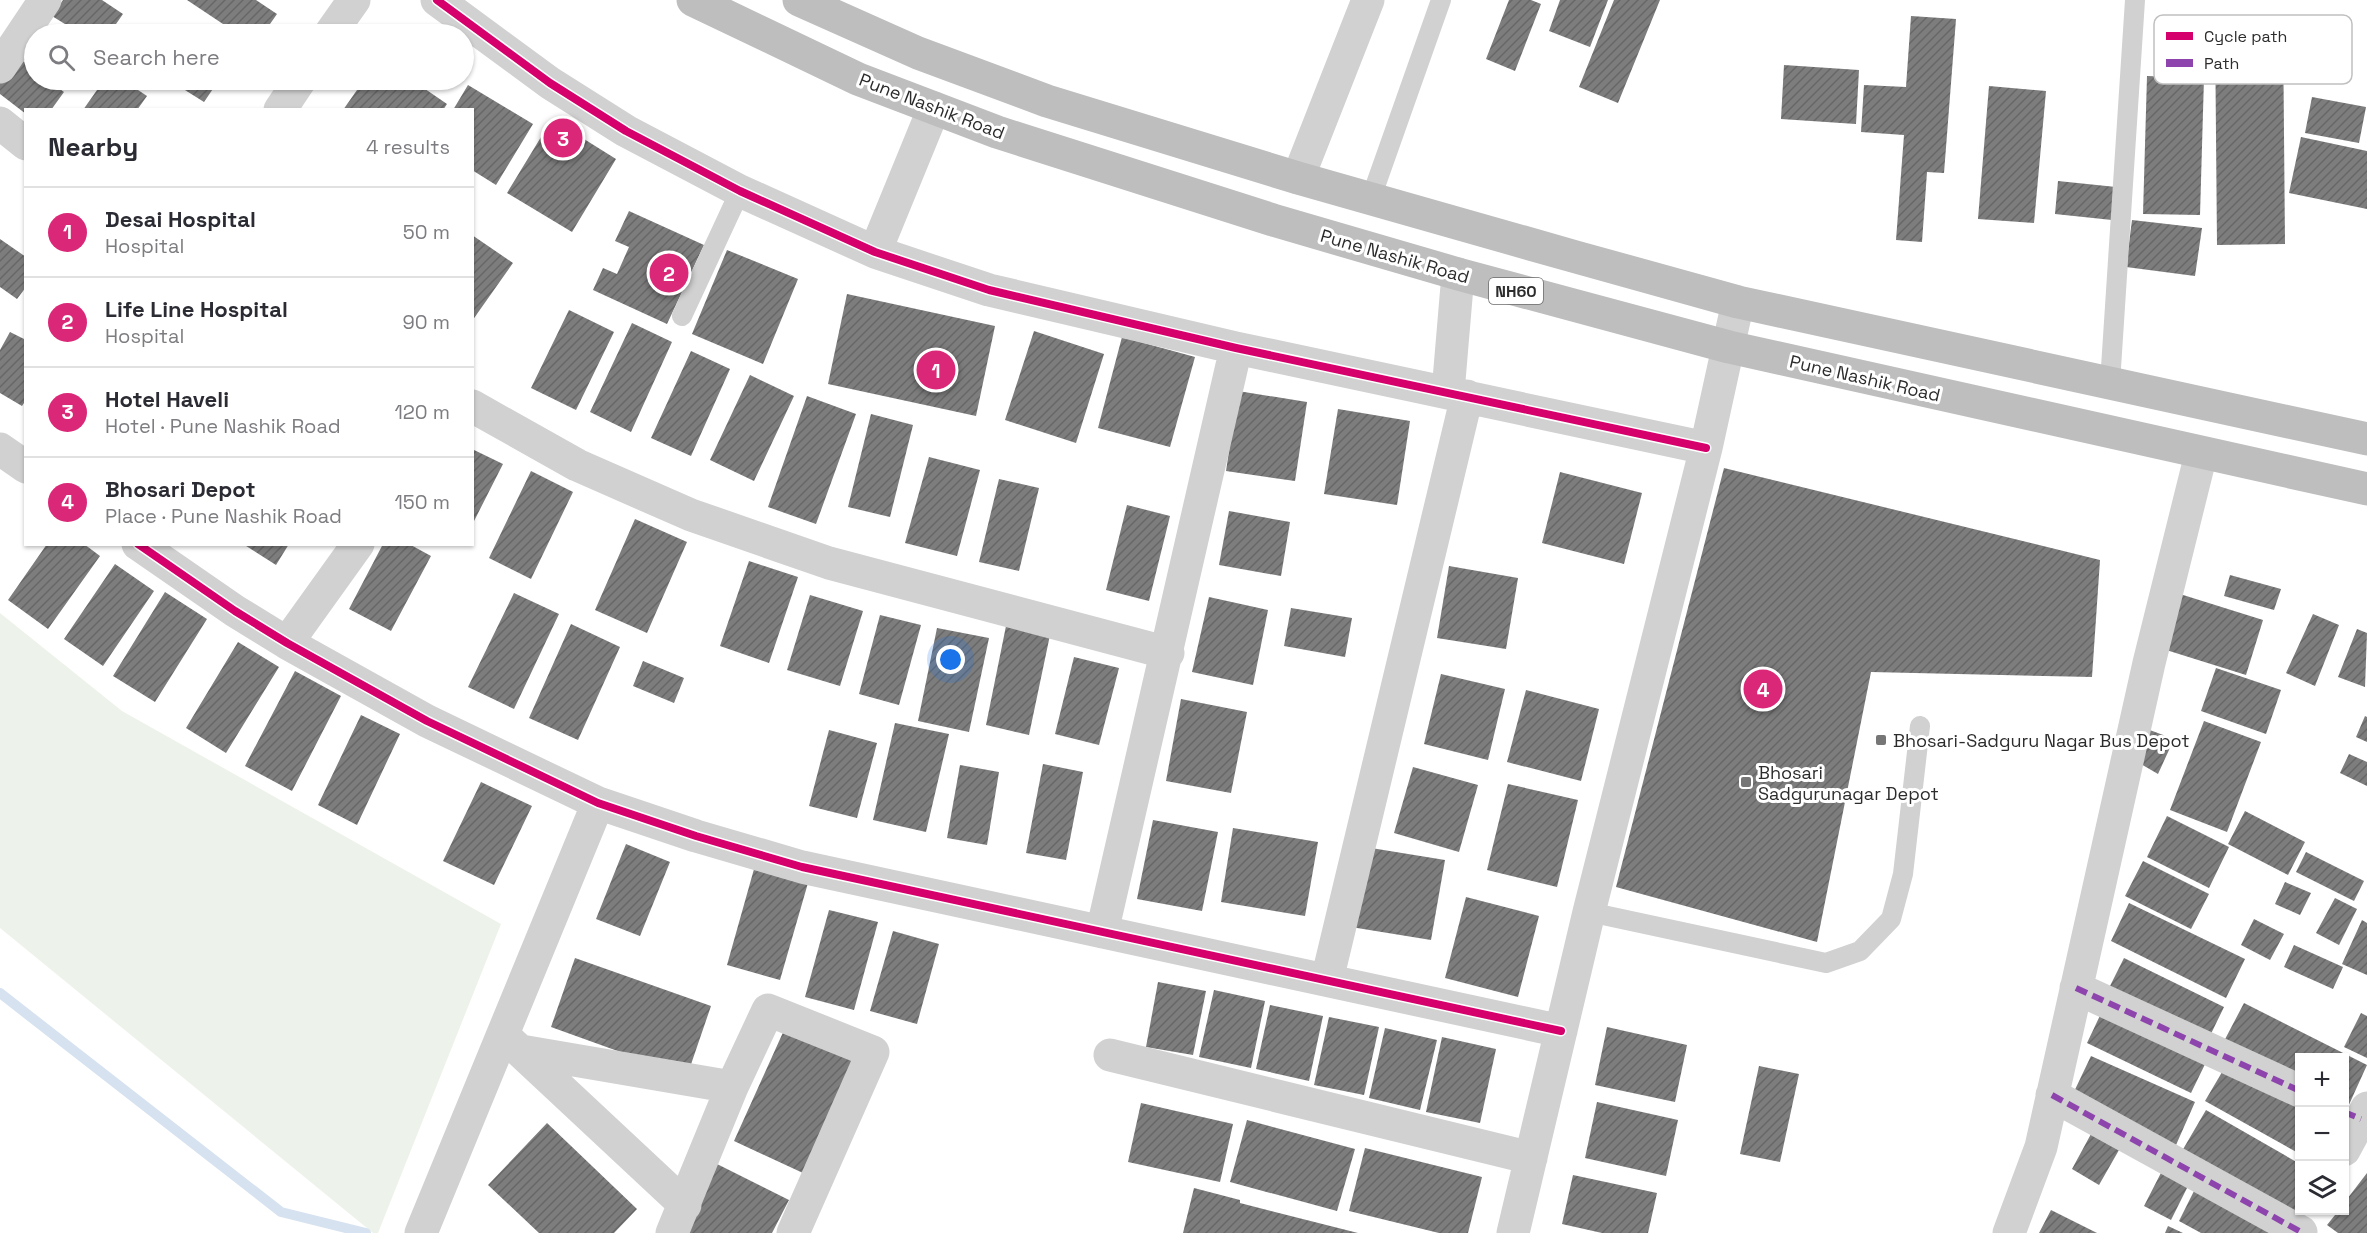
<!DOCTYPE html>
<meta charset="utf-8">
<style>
:root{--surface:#fff;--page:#f2f2f3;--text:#2b2b33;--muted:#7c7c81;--line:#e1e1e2;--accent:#db2777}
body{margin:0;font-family:"Space Grotesk",sans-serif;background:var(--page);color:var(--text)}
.controls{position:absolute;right:18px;bottom:18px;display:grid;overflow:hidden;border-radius:0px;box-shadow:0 2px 4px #0004}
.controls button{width:54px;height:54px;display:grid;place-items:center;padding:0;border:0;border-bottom:2px solid var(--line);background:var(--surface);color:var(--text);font:30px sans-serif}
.you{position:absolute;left:951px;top:660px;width:21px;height:21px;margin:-15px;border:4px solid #fff;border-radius:50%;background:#1a73e8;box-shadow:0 0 0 9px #1a73e833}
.badge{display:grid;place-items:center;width:39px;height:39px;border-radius:50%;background:var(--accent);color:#fff;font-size:20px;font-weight:700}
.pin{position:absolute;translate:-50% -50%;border:3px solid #fff;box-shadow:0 2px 6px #0006}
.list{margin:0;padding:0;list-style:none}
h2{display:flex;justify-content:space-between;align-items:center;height:78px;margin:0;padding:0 24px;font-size:26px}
h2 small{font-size:20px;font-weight:400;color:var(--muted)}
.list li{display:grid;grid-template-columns:39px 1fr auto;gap:18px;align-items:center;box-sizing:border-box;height:90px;padding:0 24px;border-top:2px solid var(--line)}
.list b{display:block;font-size:22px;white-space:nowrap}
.list p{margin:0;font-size:20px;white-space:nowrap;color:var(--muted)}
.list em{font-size:20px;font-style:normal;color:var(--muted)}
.icon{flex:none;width:33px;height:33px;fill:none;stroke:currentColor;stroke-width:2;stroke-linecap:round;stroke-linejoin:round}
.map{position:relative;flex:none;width:2367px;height:1233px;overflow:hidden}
.search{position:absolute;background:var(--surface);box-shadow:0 2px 4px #0004;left:24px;top:24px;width:450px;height:66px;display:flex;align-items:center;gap:15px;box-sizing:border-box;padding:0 21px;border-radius:33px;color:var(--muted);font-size:22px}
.panel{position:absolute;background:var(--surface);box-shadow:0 2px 4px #0004;left:24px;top:108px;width:450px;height:438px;border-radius:0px}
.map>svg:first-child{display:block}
.green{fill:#edf3ea}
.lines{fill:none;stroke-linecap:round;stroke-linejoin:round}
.stream{stroke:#d6e2f0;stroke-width:10}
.building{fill:url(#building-hatch)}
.lane{stroke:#d1d1d1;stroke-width:20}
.street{stroke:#d1d1d1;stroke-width:33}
.highway{stroke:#bebebe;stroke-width:33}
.quiet{stroke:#8e44ad;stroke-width:6;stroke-dasharray:12 6;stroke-linecap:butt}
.cycleway-casing{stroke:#fff;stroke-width:11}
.cycleway{stroke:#d6006c;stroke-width:8}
.poi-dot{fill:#767676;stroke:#fff;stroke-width:2}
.labels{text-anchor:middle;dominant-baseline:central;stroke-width:6;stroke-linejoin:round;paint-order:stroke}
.shield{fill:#fff;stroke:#6b6b6b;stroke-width:1.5}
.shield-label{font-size:16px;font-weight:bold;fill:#2c2c2c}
.street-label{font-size:18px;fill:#2c2c2c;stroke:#fff}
.poi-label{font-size:18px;fill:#2c2c2c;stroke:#fff;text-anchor:start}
.key{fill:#fff;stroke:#c0c0c0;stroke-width:1.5}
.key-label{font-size:16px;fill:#2c2c2c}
</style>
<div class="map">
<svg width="2367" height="1233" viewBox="0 0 2367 1233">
<defs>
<pattern id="building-hatch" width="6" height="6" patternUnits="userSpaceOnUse" patternTransform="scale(1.5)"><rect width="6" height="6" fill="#7d7d7d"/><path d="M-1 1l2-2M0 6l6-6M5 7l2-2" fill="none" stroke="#676767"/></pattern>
</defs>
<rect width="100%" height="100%" fill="#fff"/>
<!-- green -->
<path class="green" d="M0,613L122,711L501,924L378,1233H373L0,928Z"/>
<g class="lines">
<!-- stream -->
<path class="stream" d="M0,993L281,1212L366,1233"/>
</g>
<!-- building -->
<path class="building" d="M63,0H102L123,14L109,34H81L52,16Z
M187,0H256L277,14L263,34H238Z
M1509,0H1531L1541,4L1515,71L1486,59Z
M1560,0H1608L1590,47L1549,31Z
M1614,0H1660L1618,103L1579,87Z
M1911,16L1956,19L1944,173L1927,172L1922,242L1896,240L1904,135L1861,132L1864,85L1906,87Z
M2283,24L2285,244L2217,245L2215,25Z
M34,43V62L25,55Z
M17,56L34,70V80H47L64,92L51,110H26V114L0,94V78Z
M1784,65L1859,70L1856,124L1781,119Z
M2147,76L2204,78L2200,215L2143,214Z
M104,80H123L147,96L137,110H83Z
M169,80H219L204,102Z
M364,80H412L447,104L443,110H343Z
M468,85L533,124L496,185L472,170V110H453Z
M1989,86L2046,91L2034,223L1978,219Z
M2312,97L2366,107L2359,143L2305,133Z
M552,119L616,159L572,232L507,193Z
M2301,137L2367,151V209L2289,193Z
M2058,181L2116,187L2112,220L2055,214Z
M629,211L704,245L667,324L593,290L603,268L617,274L629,247L615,241Z
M2132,220L2202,228L2195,276L2126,267Z
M472,235L513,263L472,321Z
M0,239L26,257V287L17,299L0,287Z
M727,250L798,279L763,364L692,334Z
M847,294L995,326L976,416L828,384Z
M569,310L614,332L576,410L531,388Z
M632,323L672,342L631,432L590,412Z
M1034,331L1104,354L1076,443L1005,420Z
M10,332L26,340V400L22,406L0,393V350Z
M1122,337L1195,357L1170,447L1098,428Z
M691,351L730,369L691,456L651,438Z
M750,375L794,396L754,481L710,460Z
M1238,391L1307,402L1295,481L1226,471Z
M807,396L856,414L816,524L768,507Z
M1338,409L1410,421L1397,505L1324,494Z
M871,414L913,425L890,517L848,507Z
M472,449L503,464L472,525Z
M929,457L980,470L957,556L905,543Z
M1724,468L2100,560L2092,677L1871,672L1817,942L1616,887Z
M531,471L573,492L531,579L489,558Z
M1560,472L1642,493L1624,564L1542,543Z
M999,479L1039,488L1019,571L979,562Z
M1127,505L1170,516L1149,601L1106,590Z
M1229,511L1290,522L1281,576L1219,565Z
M635,519L687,542L647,633L595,610Z
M47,544H84L100,556L48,629L8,600Z
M243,544H289L276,565Z
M383,544H409L431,556L391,631L349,609Z
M749,561L798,577L769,663L720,646Z
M115,564L154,591L103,666L64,639Z
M1449,566L1518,578L1506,649L1437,638Z
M2230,575L2281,589L2274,610L2224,596Z
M165,592L207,619L155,702L113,676Z
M514,593L559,614L514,709L468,687Z
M2180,594L2263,620L2246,675L2163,649Z
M810,595L863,611L840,686L787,670Z
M1209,597L1268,610L1253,685L1192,672Z
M1291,608L1352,618L1345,657L1284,646Z
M2313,614L2339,625L2315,686L2286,673Z
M880,615L921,625L899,705L859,694Z
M571,624L620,647L578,740L529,718Z
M1006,626L1050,635L1029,735L986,725Z
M937,628L989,638L969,732L918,721Z
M2357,629L2367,633L2365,687L2338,677Z
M238,642L279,667L226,753L186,728Z
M1074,657L1119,668L1099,745L1055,734Z
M643,661L684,678L674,703L633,686Z
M2216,668L2281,690L2266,734L2201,711Z
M295,671L341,696L292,791L245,766Z
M1441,674L1505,689L1488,760L1424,744Z
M1526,690L1599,709L1581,781L1507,762Z
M1181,699L1247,712L1231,793L1166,781Z
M361,715L400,734L357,825L318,805Z
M2365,716L2367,717V742L2356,737Z
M2204,721L2261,742L2227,832L2170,810Z
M895,723L949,734L926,832L873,820Z
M2147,729L2174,739L2158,774L2134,760Z
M829,730L877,743L857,818L809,806Z
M2349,754L2367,762V786L2340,773Z
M1043,764L1083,772L1066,860L1026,853Z
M960,765L999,772L987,845L947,838Z
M1413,767L1478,785L1459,852L1394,833Z
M481,782L532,806L494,885L443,861Z
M1508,784L1578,800L1557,887L1487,870Z
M2245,811L2305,842L2288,875L2228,844Z
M2167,816L2229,847L2209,888L2147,857Z
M1153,820L1218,832L1202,911L1137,899Z
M1233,828L1318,842L1305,916L1221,902Z
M626,844L670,862L640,936L596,919Z
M1365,847L1445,860L1431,940L1351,927Z
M2306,852L2364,881L2354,901L2296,872Z
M2143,861L2209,894L2191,929L2125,896Z
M756,862L810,876L780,980L727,965Z
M2285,882L2311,893L2300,915L2275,904Z
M1466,897L1539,916L1518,997L1445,978Z
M2335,898L2357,909L2339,945L2316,933Z
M2129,903L2245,959L2226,998L2111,941Z
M829,910L878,922L854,1010L805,997Z
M2254,919L2284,934L2270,960L2241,945Z
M2362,920L2367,923V975L2342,964Z
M893,931L939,944L917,1024L870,1011Z
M2294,945L2343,967L2333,989L2284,967Z
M575,958L711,1006L687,1076L551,1027Z
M2124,958L2224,1007L2207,1042L2106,994Z
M1158,982L1206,991L1193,1055L1146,1047Z
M1214,990L1265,1001L1251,1068L1199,1057Z
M2244,1003L2367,1065L2347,1109L2344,1108V1058H2300V1085L2222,1045Z
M1270,1005L1323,1016L1309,1081L1256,1069Z
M2105,1005L2209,1056L2191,1093L2087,1043Z
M2361,1013L2367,1016V1058L2344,1047Z
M1329,1017L1379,1027L1364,1095L1314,1085Z
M1607,1027L1687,1045L1675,1102L1595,1085Z
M785,1028L855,1061L803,1173L734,1141Z
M1385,1028L1437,1040L1420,1110L1369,1098Z
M1442,1037L1496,1049L1480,1123L1426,1112Z
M2091,1056L2195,1102L2176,1145L2071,1098Z
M2228,1062L2300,1101V1154L2205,1101Z
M1759,1066L1799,1074L1780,1162L1740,1154Z
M1597,1102L1678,1120L1666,1176L1585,1158Z
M1141,1103L1233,1124L1220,1182L1128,1162Z
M2206,1110L2300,1164V1210L2297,1217L2182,1151Z
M1247,1120L1355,1149L1337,1211L1230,1182Z
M547,1123L637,1209L614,1233H539L488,1185Z
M2091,1134L2119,1150L2099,1185L2072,1169Z
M1365,1148L1482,1177L1468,1233H1439L1349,1211Z
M717,1164L789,1200L772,1233H682Z
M2164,1167L2191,1180L2171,1220L2144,1206Z
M2367,1173V1233H2338L2327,1225L2339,1210H2344V1203Z
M1573,1175L1657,1193L1648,1233H1602L1562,1224Z
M2200,1179L2291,1233H2201L2179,1221Z
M1194,1188L1240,1200V1203L1358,1233H1183Z
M2051,1210L2097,1233H2039Z
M2168,1226L2183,1233H2165Z"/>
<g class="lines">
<!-- lane -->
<path class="lane" d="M1371,198L1441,0
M682,316L740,191
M2110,383L2135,0
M1589,912L1826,963L1860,951L1891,919L1903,874L1920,726"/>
<!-- street -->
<path class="street" d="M437,0L550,83L626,131L740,191L875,252L989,290L1236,348L1706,448
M330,34L354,0
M0,67L45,0
M280,110L300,80
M0,123L26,144
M1298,178L1368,0
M875,252L934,108
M1448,392L1458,274
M472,406L577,465L691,515L829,563L1168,653
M0,449L26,467
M138,544L235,611L287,643L427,721L598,803L696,836L802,867L1561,1031
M287,643L358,544
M1102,932L1236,348
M1327,980L1467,396
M2076,988L2300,1091
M503,1035L685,1205
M521,1051L732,1087
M1110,1055L1531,1158
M2052,1095L2301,1232
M2344,1150L2367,1108
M421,1233L598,803
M672,1233L732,1087L768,1010L873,1052L793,1233
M1513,1233L1589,912L1706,448L1738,302
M2009,1233L2041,1147L2149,663L2201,454"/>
<!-- highway -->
<path class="highway" d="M693,0L858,79L997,132L1273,220L1458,274L1729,347L2367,489
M799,0L918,53L1047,101L1298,178L1576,257L1738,302L2367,439"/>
<!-- quiet -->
<path class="quiet" d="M2076,988L2300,1091
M2052,1095L2301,1232
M2344,1112L2361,1119"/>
<defs>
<path id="cycleway" d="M437,0L550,83L626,131L740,191L875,252L989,290L1236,348L1706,448
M138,544L235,611L287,643L427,721L598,803L696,836L802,867L1561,1031"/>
</defs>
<!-- cycleway casing -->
<use href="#cycleway" class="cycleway-casing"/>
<!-- cycleway -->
<use href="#cycleway" class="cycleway"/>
</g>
<!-- markers -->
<g class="poi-dot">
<rect x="1875" y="734" width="12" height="12" rx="3"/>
<rect x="1740" y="776" width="12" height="12" rx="3"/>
</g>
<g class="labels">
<!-- shield labels -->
<rect class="shield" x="1489" y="278" width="54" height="26" rx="4.5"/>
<g class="shield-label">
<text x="1516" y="291">NH60</text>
</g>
<!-- street labels -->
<g class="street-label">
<text transform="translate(932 106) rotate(21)">Pune Nashik Road</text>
<text transform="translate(1395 256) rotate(16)">Pune Nashik Road</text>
<text transform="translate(1865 378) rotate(13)">Pune Nashik Road</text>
</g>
<!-- poi labels -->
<g class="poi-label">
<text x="1893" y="740">Bhosari-Sadguru Nagar Bus Depot</text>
<text x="1758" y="772">Bhosari<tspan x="1758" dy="21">Sadgurunagar Depot</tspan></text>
</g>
</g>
<!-- legend -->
<rect x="2154" y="15" width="198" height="69" rx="9" class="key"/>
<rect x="2166" y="32" width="27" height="8" fill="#d6006c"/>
<rect x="2166" y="59" width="27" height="8" fill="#8e44ad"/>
<g class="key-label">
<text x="2204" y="42">Cycle path</text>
<text x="2204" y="69">Path</text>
</g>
</svg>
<div class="controls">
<button>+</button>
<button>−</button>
<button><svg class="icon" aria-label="layers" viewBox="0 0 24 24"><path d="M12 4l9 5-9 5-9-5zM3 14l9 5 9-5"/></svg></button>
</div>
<div class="you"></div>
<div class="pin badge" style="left:936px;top:370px">1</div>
<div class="pin badge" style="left:669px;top:273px">2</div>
<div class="pin badge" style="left:563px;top:138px">3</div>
<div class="pin badge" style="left:1763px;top:689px">4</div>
<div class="search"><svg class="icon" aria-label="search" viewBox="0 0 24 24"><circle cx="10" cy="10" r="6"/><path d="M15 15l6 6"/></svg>Search here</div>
<section class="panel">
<h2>Nearby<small>4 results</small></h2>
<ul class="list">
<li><span class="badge">1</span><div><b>Desai Hospital</b><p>Hospital</p></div><em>50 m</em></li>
<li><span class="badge">2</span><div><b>Life Line Hospital</b><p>Hospital</p></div><em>90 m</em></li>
<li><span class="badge">3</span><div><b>Hotel Haveli</b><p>Hotel · Pune Nashik Road</p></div><em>120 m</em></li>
<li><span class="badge">4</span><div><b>Bhosari Depot</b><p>Place · Pune Nashik Road</p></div><em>150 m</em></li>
</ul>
</section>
</div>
